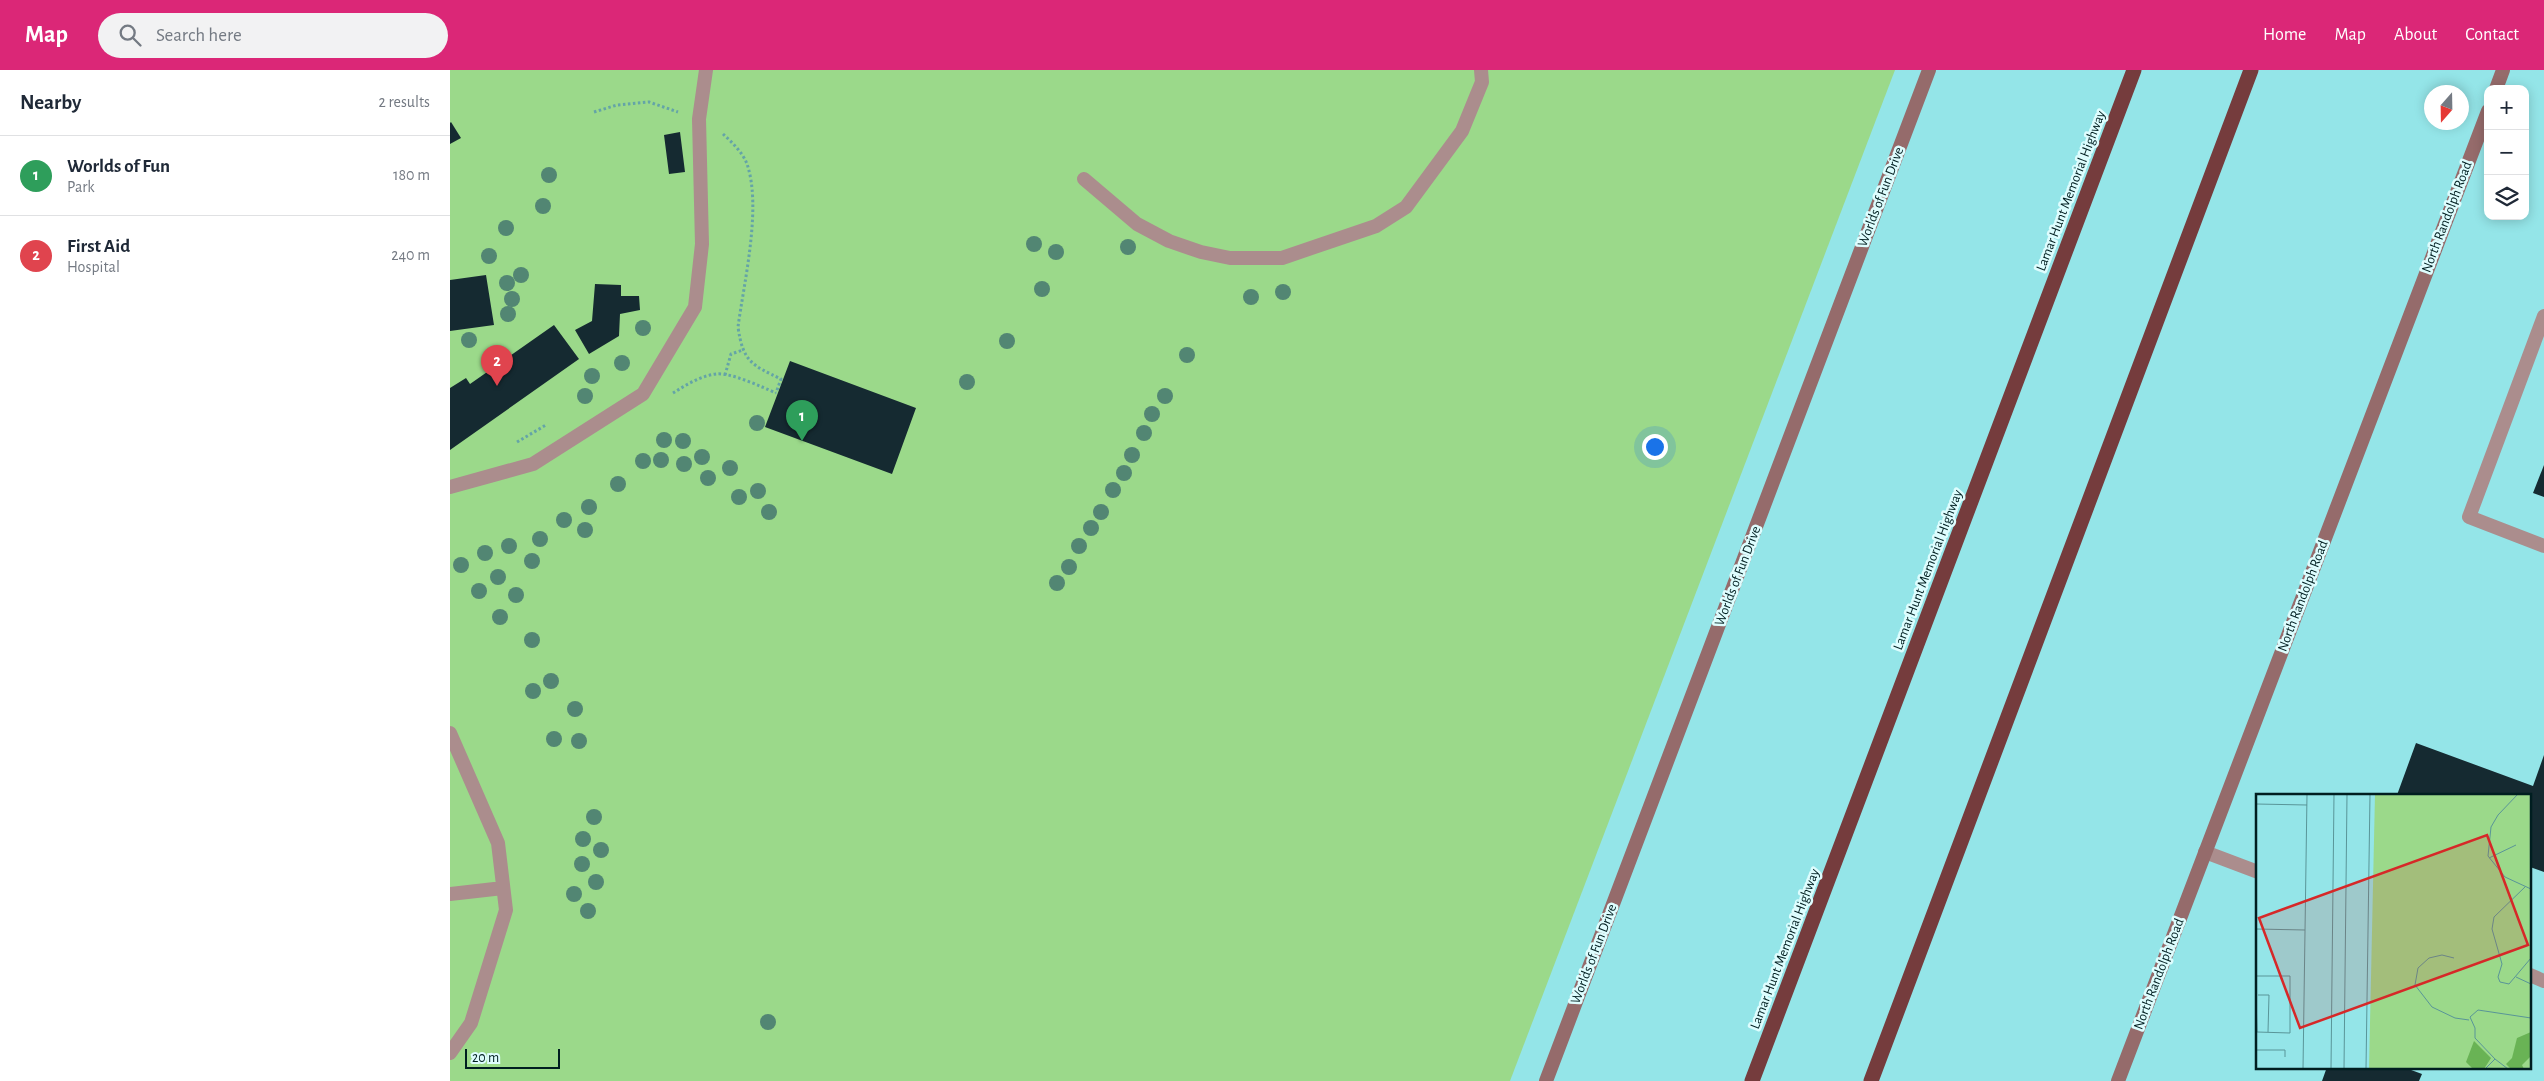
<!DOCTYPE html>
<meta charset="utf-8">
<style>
:root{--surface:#fff;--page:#f2f2f3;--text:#1f2937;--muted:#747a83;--line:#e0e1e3;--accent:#db2777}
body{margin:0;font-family:"Alegreya Sans",sans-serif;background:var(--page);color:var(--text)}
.controls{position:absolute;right:15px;top:15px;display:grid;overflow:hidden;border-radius:10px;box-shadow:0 2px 12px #0003}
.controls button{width:45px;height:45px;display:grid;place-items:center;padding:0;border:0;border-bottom:1px solid var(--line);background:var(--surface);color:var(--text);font:25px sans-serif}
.compass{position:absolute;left:1974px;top:15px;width:45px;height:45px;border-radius:50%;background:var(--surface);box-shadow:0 2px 12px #0003;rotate:200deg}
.scale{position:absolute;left:15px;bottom:12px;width:95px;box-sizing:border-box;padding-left:5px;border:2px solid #001e20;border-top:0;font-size:14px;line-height:18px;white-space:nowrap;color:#001e20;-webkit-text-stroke:4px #defdfe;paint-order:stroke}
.you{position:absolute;left:1204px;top:376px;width:18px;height:18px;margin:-12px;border:4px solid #fff;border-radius:50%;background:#1a73e8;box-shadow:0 0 0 8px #1a73e833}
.badge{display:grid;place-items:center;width:32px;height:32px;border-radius:50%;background:var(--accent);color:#fff;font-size:16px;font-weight:700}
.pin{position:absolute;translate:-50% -41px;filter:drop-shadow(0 1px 2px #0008)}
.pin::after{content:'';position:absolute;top:26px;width:18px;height:15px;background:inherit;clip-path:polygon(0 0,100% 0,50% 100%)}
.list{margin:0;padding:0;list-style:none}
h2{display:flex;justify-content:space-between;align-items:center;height:65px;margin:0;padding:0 20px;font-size:21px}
h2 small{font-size:16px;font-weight:400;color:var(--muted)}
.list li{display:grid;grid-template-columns:32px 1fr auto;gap:15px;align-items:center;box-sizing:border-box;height:80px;padding:0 20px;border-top:1px solid var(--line)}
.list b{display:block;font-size:19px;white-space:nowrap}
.list p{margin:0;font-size:16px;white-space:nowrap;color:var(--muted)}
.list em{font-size:16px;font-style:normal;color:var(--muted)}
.icon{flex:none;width:28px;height:28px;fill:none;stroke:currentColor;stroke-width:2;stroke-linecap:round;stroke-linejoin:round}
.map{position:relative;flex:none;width:2094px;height:1011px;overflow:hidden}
header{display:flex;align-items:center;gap:30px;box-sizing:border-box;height:70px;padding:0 25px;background:var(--accent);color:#fff}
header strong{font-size:24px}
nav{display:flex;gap:28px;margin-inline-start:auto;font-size:18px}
.search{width:350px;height:45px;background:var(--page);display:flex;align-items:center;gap:12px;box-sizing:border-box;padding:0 18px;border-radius:28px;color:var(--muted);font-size:19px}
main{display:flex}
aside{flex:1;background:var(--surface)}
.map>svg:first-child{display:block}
.green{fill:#9bd98a}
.building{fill:#152a31}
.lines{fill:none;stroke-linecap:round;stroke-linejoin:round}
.path{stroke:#64a4a7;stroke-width:3;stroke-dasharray:2.5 2.5;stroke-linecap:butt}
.service{stroke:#ab8d8d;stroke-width:14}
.minor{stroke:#ab8d8d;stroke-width:14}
.secondary{stroke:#956b6b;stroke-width:14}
.motorway{stroke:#753c3d;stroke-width:15}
.tree{fill:#528673}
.labels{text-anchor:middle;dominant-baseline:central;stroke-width:5;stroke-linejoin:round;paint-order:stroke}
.street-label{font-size:14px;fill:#001e20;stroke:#defdfe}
.inset-road{fill:none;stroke:#599598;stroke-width:1}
.view{fill:#d62828;fill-opacity:0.15;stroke:#d62828;stroke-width:2.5}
.inset-edge{fill:none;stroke:#001e20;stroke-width:2.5}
</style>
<header>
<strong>Map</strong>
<div class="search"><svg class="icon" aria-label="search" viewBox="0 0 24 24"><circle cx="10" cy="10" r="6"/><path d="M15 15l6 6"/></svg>Search here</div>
<nav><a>Home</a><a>Map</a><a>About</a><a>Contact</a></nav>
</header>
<main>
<aside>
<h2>Nearby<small>2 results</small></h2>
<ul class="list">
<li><span class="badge" style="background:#2e9e5b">1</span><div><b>Worlds of Fun</b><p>Park</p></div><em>180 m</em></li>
<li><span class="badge" style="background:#e0444e">2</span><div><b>First Aid</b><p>Hospital</p></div><em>240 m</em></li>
</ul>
</aside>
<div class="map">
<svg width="2094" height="1011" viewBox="0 0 2094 1011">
<rect width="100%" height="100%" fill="#94e5e8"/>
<!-- green -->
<path class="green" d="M0,0H1445L1060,1011H0Z"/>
<!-- building -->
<path class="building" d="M1,52L11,68L0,74V53Z
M230,62L235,102L219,104L214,65Z
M36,205L44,255L0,261V210Z
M145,214L171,215V226H189L190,240L170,244L169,266L139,284L125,260L142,251Z
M104,255L129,289L0,380V318L16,308L20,314Z
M340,291L466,338L442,404L315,357Z
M2094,395V427L2083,423Z
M1966,673L2083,716L2094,685V802L2080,797V725H1947Z
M1877,997H1953L1972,1004L1969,1011H1872Z"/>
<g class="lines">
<!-- path -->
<path class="path" d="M144,42L167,35L199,32L228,42
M273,64C282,72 293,83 297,94C312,137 294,212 288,257C293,292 302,295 331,309L326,323
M275,305L281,284L293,280
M223,323C236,315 250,306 266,304C280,302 312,317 326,323
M67,372L96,355"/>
<!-- service -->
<path class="service" d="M2094,246L2019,447L2094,476
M0,417L83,394L193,324L245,237L252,174L249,49L256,0
M0,663L48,773L56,840L21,953L0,983
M0,824L53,818"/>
<!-- minor -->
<path class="minor" d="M634,109L687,154L719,171L751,182L780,188H832L926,156L956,137L1012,61L1032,12L1031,0
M1755,782L1808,802
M2080,905L2094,911"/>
<!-- secondary -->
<path class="secondary" d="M2046,19L2053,0
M1096,1011L1479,0
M1668,1011L2038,41"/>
<!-- motorway -->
<path class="motorway" d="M1302,1011L1684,0
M1421,1011L1801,0"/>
</g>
<!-- trees -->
<g class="tree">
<circle cx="99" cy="105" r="8"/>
<circle cx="93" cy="136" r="8"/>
<circle cx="56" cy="158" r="8"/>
<circle cx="584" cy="174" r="8"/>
<circle cx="678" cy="177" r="8"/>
<circle cx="606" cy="182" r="8"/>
<circle cx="39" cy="186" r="8"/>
<circle cx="71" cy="205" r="8"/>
<circle cx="57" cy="213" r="8"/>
<circle cx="592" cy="219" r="8"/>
<circle cx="833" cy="222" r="8"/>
<circle cx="801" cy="227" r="8"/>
<circle cx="62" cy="229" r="8"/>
<circle cx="58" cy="244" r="8"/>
<circle cx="193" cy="258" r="8"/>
<circle cx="19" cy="270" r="8"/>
<circle cx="557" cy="271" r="8"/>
<circle cx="737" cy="285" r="8"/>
<circle cx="172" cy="293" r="8"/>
<circle cx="142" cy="306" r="8"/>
<circle cx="517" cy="312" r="8"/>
<circle cx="135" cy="326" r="8"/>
<circle cx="715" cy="326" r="8"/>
<circle cx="702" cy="344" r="8"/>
<circle cx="307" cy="353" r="8"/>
<circle cx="694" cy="363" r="8"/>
<circle cx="214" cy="370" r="8"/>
<circle cx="233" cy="371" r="8"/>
<circle cx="682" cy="385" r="8"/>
<circle cx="252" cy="387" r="8"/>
<circle cx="211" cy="390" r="8"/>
<circle cx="193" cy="391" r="8"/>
<circle cx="234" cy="394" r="8"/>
<circle cx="280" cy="398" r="8"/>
<circle cx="674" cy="403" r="8"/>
<circle cx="258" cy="408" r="8"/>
<circle cx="168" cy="414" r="8"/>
<circle cx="663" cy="420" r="8"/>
<circle cx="308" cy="421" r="8"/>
<circle cx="289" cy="427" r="8"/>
<circle cx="139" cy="437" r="8"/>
<circle cx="319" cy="442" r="8"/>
<circle cx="651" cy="442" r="8"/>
<circle cx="114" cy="450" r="8"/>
<circle cx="641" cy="458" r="8"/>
<circle cx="135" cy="460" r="8"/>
<circle cx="90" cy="469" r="8"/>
<circle cx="59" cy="476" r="8"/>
<circle cx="629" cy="476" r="8"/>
<circle cx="35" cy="483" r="8"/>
<circle cx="82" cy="491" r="8"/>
<circle cx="11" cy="495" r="8"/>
<circle cx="619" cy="497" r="8"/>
<circle cx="48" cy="507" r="8"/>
<circle cx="607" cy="513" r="8"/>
<circle cx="29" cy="521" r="8"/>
<circle cx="66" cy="525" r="8"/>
<circle cx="50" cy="547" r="8"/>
<circle cx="82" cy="570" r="8"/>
<circle cx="101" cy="611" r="8"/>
<circle cx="83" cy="621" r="8"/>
<circle cx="125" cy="639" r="8"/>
<circle cx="104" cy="669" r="8"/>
<circle cx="129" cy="671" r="8"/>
<circle cx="144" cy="747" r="8"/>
<circle cx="133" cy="769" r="8"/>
<circle cx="151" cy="780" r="8"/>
<circle cx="132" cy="794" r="8"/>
<circle cx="146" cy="812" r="8"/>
<circle cx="124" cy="824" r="8"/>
<circle cx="138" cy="841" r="8"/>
<circle cx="318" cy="952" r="8"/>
</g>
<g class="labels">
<!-- street labels -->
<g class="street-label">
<text transform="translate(1621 121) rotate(-69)">Lamar Hunt Memorial Highway</text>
<text transform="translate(1431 127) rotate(-69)">Worlds of Fun Drive</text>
<text transform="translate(1997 147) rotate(-69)">North Randolph Road</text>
<text transform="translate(1478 500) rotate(-69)">Lamar Hunt Memorial Highway</text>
<text transform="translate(1288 506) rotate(-69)">Worlds of Fun Drive</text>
<text transform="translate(1853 526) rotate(-69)">North Randolph Road</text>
<text transform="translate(1335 879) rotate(-69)">Lamar Hunt Memorial Highway</text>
<text transform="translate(1144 884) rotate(-69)">Worlds of Fun Drive</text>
<text transform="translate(1709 904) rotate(-69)">North Randolph Road</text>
</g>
</g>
<!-- overview -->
<g transform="translate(1806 724)">
<rect width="275" height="275" fill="#94e5e8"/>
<path d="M119,0H275V275H113Z" fill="#9bd98a"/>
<path d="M275,238V262L266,271L268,275H255L250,270L256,264L261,244ZM218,247L235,264L228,275H217L210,268Z" fill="#69b355"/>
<path class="inset-road" d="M262,0L242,21L235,33L232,62L249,83L275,95M0,10L51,11M233,64L260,51M270,92L238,123L236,135L246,170L242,183L244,188L253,190L275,164M0,135L49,136M198,164L186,161L173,164L162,174L159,191L176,213L199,224L213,226M0,182H34V239L1,238L0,201M260,183L275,190M2,201H13L12,238M0,256H29V263M239,265L252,275M47,275L51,0M75,275L78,0M88,275L91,0M110,275L114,0M229,275L239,265L219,244V234L214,223L222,216L275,224"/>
<path class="view" d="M231,41L272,151L44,234L3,124Z"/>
<rect width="275" height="275" class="inset-edge"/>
</g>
</svg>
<div class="controls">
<button>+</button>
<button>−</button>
<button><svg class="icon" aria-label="layers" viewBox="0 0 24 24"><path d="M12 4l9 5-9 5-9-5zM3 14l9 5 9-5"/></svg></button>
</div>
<svg class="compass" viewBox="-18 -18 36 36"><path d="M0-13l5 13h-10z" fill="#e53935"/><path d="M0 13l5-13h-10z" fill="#747a83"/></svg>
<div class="scale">20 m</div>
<div class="you"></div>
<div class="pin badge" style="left:352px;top:371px;background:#2e9e5b">1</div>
<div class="pin badge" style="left:47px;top:316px;background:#e0444e">2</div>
</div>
</main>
